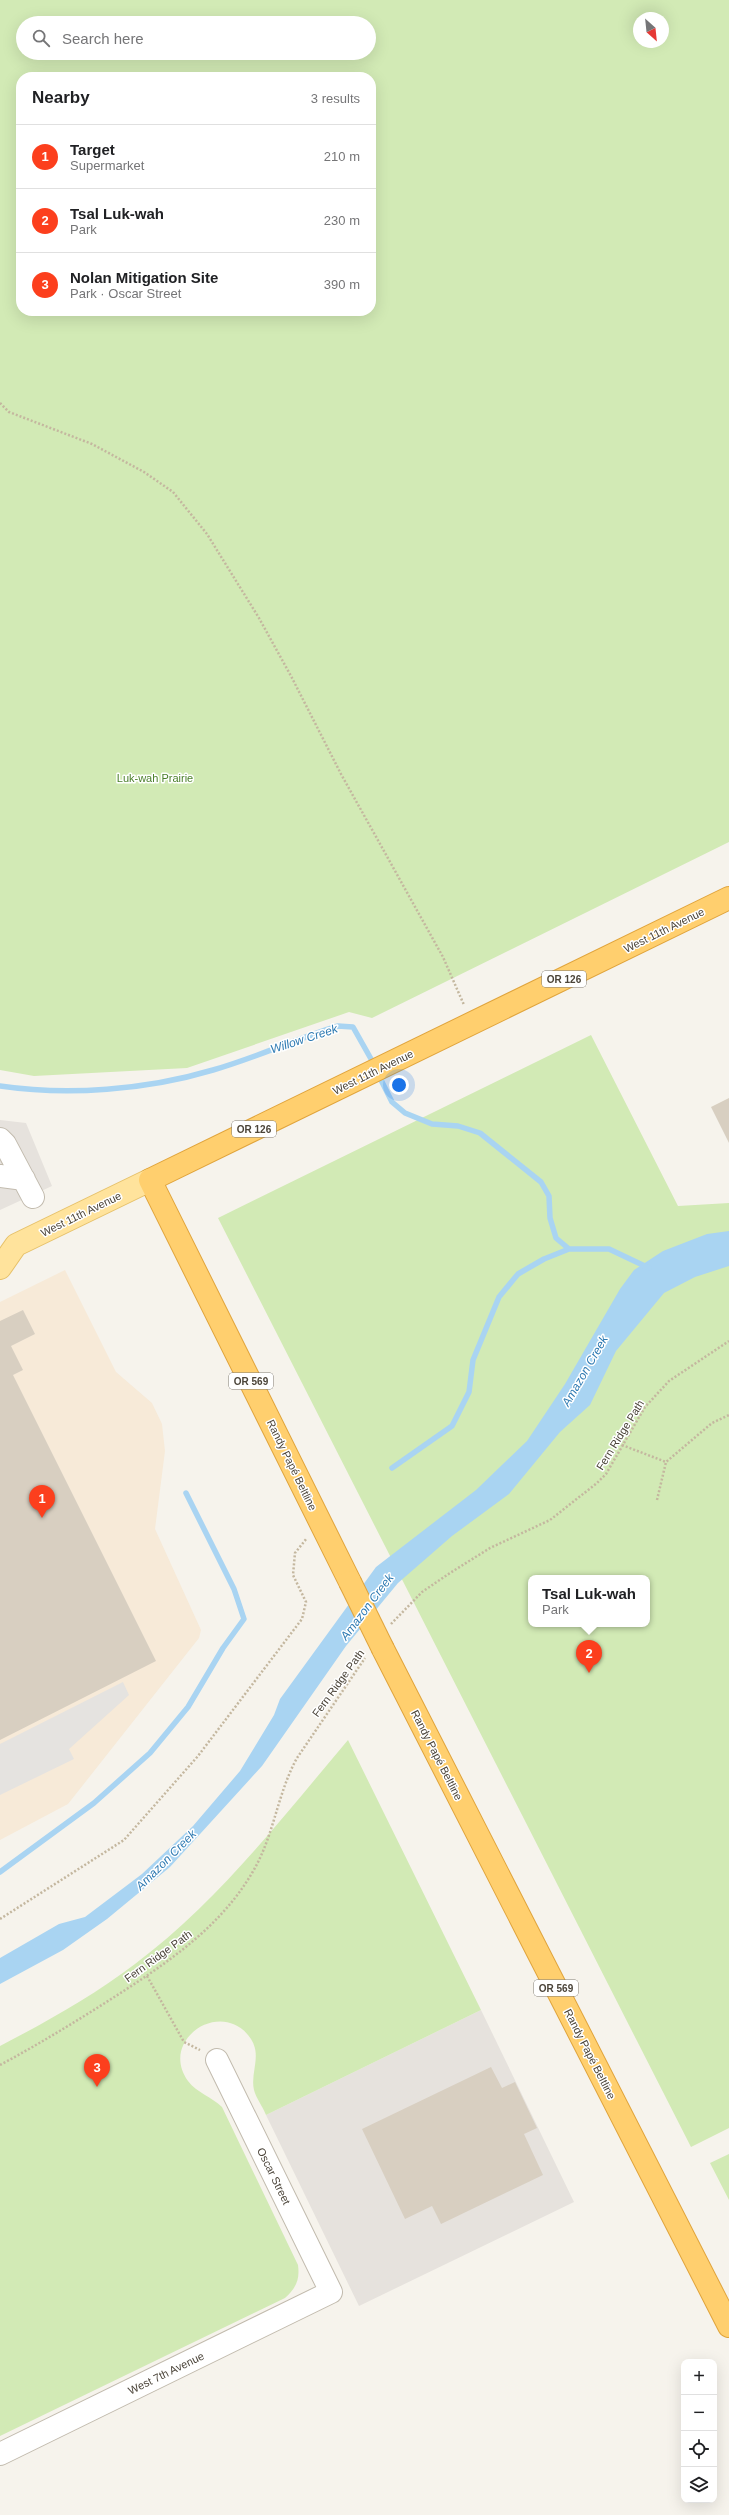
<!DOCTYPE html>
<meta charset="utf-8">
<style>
:root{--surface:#fff;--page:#f2f2f2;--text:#202124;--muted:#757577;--line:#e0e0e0;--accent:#fc3f1d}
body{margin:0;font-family:Helvetica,sans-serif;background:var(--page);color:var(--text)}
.controls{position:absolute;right:12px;bottom:12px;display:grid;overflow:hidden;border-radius:8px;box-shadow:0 4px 16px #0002}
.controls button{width:36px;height:36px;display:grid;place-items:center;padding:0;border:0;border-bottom:1px solid var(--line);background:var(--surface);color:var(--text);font:20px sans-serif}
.compass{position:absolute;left:633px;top:12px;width:36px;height:36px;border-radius:50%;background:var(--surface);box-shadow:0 4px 16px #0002;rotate:153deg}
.you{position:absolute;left:399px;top:1085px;width:14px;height:14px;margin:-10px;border:3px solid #fff;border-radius:50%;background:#1a73e8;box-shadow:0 0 0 6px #1a73e833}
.badge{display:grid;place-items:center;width:26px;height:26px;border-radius:50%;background:var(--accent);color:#fff;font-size:13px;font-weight:700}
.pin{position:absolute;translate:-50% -33px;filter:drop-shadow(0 1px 2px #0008)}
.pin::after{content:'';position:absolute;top:21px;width:14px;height:12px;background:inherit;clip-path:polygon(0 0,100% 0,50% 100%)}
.popup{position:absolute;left:528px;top:1575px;width:122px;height:52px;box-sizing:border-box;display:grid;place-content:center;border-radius:8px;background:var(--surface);filter:drop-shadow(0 1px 3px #0005);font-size:13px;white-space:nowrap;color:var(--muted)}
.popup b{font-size:15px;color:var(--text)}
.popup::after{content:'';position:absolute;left:50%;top:100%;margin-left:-8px;border:8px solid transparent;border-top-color:var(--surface)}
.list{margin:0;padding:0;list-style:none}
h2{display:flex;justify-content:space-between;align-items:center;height:52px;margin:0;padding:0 16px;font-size:17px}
h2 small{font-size:13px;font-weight:400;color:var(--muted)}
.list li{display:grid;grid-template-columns:26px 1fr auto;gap:12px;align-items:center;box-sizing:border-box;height:64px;padding:0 16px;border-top:1px solid var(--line)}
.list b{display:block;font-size:15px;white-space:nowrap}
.list p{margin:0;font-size:13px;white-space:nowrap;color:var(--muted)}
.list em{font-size:13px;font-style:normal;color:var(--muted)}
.icon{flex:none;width:22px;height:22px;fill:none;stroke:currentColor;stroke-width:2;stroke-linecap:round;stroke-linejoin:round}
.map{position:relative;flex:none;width:729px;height:2515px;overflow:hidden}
.search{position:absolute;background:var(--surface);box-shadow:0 4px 16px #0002;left:16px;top:16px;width:360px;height:44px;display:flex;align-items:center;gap:10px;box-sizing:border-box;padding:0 14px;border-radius:22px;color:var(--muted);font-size:15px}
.panel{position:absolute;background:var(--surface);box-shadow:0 4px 16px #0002;left:16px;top:72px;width:360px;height:244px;border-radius:16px}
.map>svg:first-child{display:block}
.commercial{fill:#f7ead8}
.industrial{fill:#e6e2dd}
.green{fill:#d2eab5;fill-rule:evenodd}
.parking{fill:#e5e3e0}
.water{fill:#a9d4f2}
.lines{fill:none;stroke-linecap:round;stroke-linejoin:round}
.stream{stroke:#a9d4f2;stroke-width:5.5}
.building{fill:#d8cfc1}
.minor-casing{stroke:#c2bbae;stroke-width:24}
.major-casing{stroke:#e6c16a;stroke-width:24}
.highway-casing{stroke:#e0a43c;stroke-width:24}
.path{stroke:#c4b79f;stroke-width:2.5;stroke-dasharray:2 2;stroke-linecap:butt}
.minor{stroke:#fff;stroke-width:22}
.major{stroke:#ffe39c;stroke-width:22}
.highway{stroke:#ffcf6e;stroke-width:22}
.highway-bridge-casing{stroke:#e0a43c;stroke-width:24;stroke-linecap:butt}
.highway-bridge{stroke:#ffcf6e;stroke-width:22}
.labels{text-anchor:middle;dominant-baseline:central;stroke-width:3;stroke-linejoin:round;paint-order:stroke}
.shield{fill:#fff;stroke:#817c74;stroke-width:1}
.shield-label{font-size:10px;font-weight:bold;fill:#4b4439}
.park-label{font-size:11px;fill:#4a7f2a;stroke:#fff}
.street-label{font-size:11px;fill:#4b4439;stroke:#fff}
.water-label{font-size:12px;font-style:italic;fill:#2e7ab2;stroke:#fff}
</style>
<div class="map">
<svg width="729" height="2515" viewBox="0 0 729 2515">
<rect width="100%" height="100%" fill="#f6f3ec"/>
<!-- commercial -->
<path class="commercial" d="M65,1270L116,1372L152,1403L162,1424L165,1451L155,1529L201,1630L199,1638L68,1804L0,1840V1302Z"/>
<!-- industrial -->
<path class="industrial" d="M0,1120L26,1123L52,1186L0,1210Z
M481,2010L574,2202L359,2306L266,2115Z"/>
<!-- green -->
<path class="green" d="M0,0H729V842L372,1018L349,1012L187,1068L34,1076L0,1070ZM639,18H663V42H639ZM23,23H369V53H23ZM21,77H371V311H21Z
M591,1035L678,1206L729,1203V2128L691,2147L218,1218ZM531,1578H647V1624H531Z
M348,1740L481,2010L266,2115C263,2107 256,2098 254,2090C250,2073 262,2056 251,2039C223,1997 158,2039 188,2081C197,2093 212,2097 222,2107L298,2265C300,2280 296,2288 285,2298L0,2436V2046C46,2022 93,1996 135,1964C218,1902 281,1819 348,1740Z
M729,2154V2200L710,2163Z"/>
<!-- parking -->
<path class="parking" d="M123,1682L129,1695L69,1749L74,1759L0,1795V1744Z"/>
<!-- water -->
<path class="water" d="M729,1231V1266L695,1277L664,1293L616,1351L590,1405L560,1432L509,1494L452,1536L398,1583L346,1646L262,1766L170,1867L107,1919L63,1950L0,1984V1958L59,1924L85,1917L142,1874L193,1826L240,1771L274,1715L280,1699L376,1567L476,1490L527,1441L565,1384L620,1289L634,1270L663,1251L707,1234Z"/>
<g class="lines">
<!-- stream -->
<path class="stream" d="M378,1074L392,1102L405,1113L432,1124L458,1126L480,1133L541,1182L549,1196L550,1218L556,1238L569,1249H609L649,1268
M0,1086C68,1096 146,1090 213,1070C255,1058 296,1039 338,1026L353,1027L375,1066
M392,1468L452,1426L469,1392L473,1360L499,1297L518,1274L544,1259L569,1249
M0,1872L94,1803L150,1753L188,1707L223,1648L244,1619L234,1589L186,1493"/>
</g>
<!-- building -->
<path class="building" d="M729,1098V1143L711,1107Z
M23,1310L35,1334L11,1346L23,1370L13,1375L156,1661L0,1740V1321Z
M491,2067L502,2088L515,2082L537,2128L524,2134L543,2175L441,2224L432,2206L405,2219L362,2129Z"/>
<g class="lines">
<defs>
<path id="minor" d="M0,1139L5,1144L33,1197
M0,1176L24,1179
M0,2454L331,2292L217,2060"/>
<path id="major" d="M0,1268L16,1245L150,1180"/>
<path id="highway" d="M350,1582L150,1180L729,898
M383,1649L729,2326"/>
</defs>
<!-- minor casing -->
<use href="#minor" class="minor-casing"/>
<!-- major casing -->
<use href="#major" class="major-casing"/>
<!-- highway casing -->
<use href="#highway" class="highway-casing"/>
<!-- path -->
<path class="path" d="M0,403L9,412L92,444L144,472L173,492L207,534L259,618L291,676L341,774L443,957L464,1005
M622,1445L666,1462L712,1423L729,1415
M657,1500L666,1462
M391,1624L422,1592L450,1573L490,1548L550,1520L597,1483L606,1474L645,1407L669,1381L729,1341
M0,1919L124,1840L198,1756L302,1619L306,1602L293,1575L295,1553L307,1538
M147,1976L184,2042L200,2050
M0,2065C41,2043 80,2019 119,1994C170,1961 221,1926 252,1873C274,1837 277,1794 297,1758L365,1658"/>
<!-- minor -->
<use href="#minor" class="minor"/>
<!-- major -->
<use href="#major" class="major"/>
<!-- highway -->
<use href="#highway" class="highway"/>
<defs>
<path id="highway-bridge" d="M350,1582L383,1649"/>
</defs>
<!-- highway-bridge casing -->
<use href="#highway-bridge" class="highway-bridge-casing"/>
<!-- highway-bridge -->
<use href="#highway-bridge" class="highway-bridge"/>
</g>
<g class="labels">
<!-- shield labels -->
<g class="shield">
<rect x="542" y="971" width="44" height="16" rx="3"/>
<rect x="232" y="1121" width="44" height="16" rx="3"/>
<rect x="229" y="1373" width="44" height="16" rx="3"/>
<rect x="534" y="1980" width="44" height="16" rx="3"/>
</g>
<g class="shield-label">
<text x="564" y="979">OR 126</text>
<text x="254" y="1129">OR 126</text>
<text x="251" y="1381">OR 569</text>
<text x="556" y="1988">OR 569</text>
</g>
<!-- park labels -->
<g class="park-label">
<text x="155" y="778">Luk-wah Prairie</text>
</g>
<!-- street labels -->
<g class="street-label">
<text transform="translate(664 930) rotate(-26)">West 11th Avenue</text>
<text transform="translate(373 1072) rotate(-26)">West 11th Avenue</text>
<text transform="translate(81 1214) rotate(-26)">West 11th Avenue</text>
<text transform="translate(620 1435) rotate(-58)">Fern Ridge Path</text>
<text transform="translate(292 1465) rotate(64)">Randy Papé Beltline</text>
<text transform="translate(338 1683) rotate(-54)">Fern Ridge Path</text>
<text transform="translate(437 1755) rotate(63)">Randy Papé Beltline</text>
<text transform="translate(158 1956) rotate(-36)">Fern Ridge Path</text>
<text transform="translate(590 2054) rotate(63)">Randy Papé Beltline</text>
<text transform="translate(274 2176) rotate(64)">Oscar Street</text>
<text transform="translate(166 2373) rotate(-26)">West 7th Avenue</text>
</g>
<!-- water labels -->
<g class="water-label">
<text transform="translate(304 1039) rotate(-18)">Willow Creek</text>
<text transform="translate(585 1371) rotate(-60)">Amazon Creek</text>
<text transform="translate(367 1607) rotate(-53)">Amazon Creek</text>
<text transform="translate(166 1860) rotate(-45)">Amazon Creek</text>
</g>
</g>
</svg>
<div class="controls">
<button>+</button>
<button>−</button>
<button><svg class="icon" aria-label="locate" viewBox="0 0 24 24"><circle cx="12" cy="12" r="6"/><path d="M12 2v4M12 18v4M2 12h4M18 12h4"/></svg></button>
<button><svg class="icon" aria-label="layers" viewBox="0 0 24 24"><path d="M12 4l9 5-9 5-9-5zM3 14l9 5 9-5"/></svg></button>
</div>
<svg class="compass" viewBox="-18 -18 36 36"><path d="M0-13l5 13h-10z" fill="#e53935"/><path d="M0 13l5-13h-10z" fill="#757577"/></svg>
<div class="you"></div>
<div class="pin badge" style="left:42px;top:1518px">1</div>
<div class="pin badge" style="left:589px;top:1673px">2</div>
<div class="popup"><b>Tsal Luk-wah</b>Park</div>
<div class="pin badge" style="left:97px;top:2087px">3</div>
<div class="search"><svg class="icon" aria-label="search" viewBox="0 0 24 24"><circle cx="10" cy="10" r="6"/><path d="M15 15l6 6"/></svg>Search here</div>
<section class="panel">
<h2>Nearby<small>3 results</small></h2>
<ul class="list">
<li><span class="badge">1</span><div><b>Target</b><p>Supermarket</p></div><em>210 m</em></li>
<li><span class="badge">2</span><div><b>Tsal Luk-wah</b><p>Park</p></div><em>230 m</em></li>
<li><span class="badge">3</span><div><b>Nolan Mitigation Site</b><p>Park · Oscar Street</p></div><em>390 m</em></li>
</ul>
</section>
</div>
